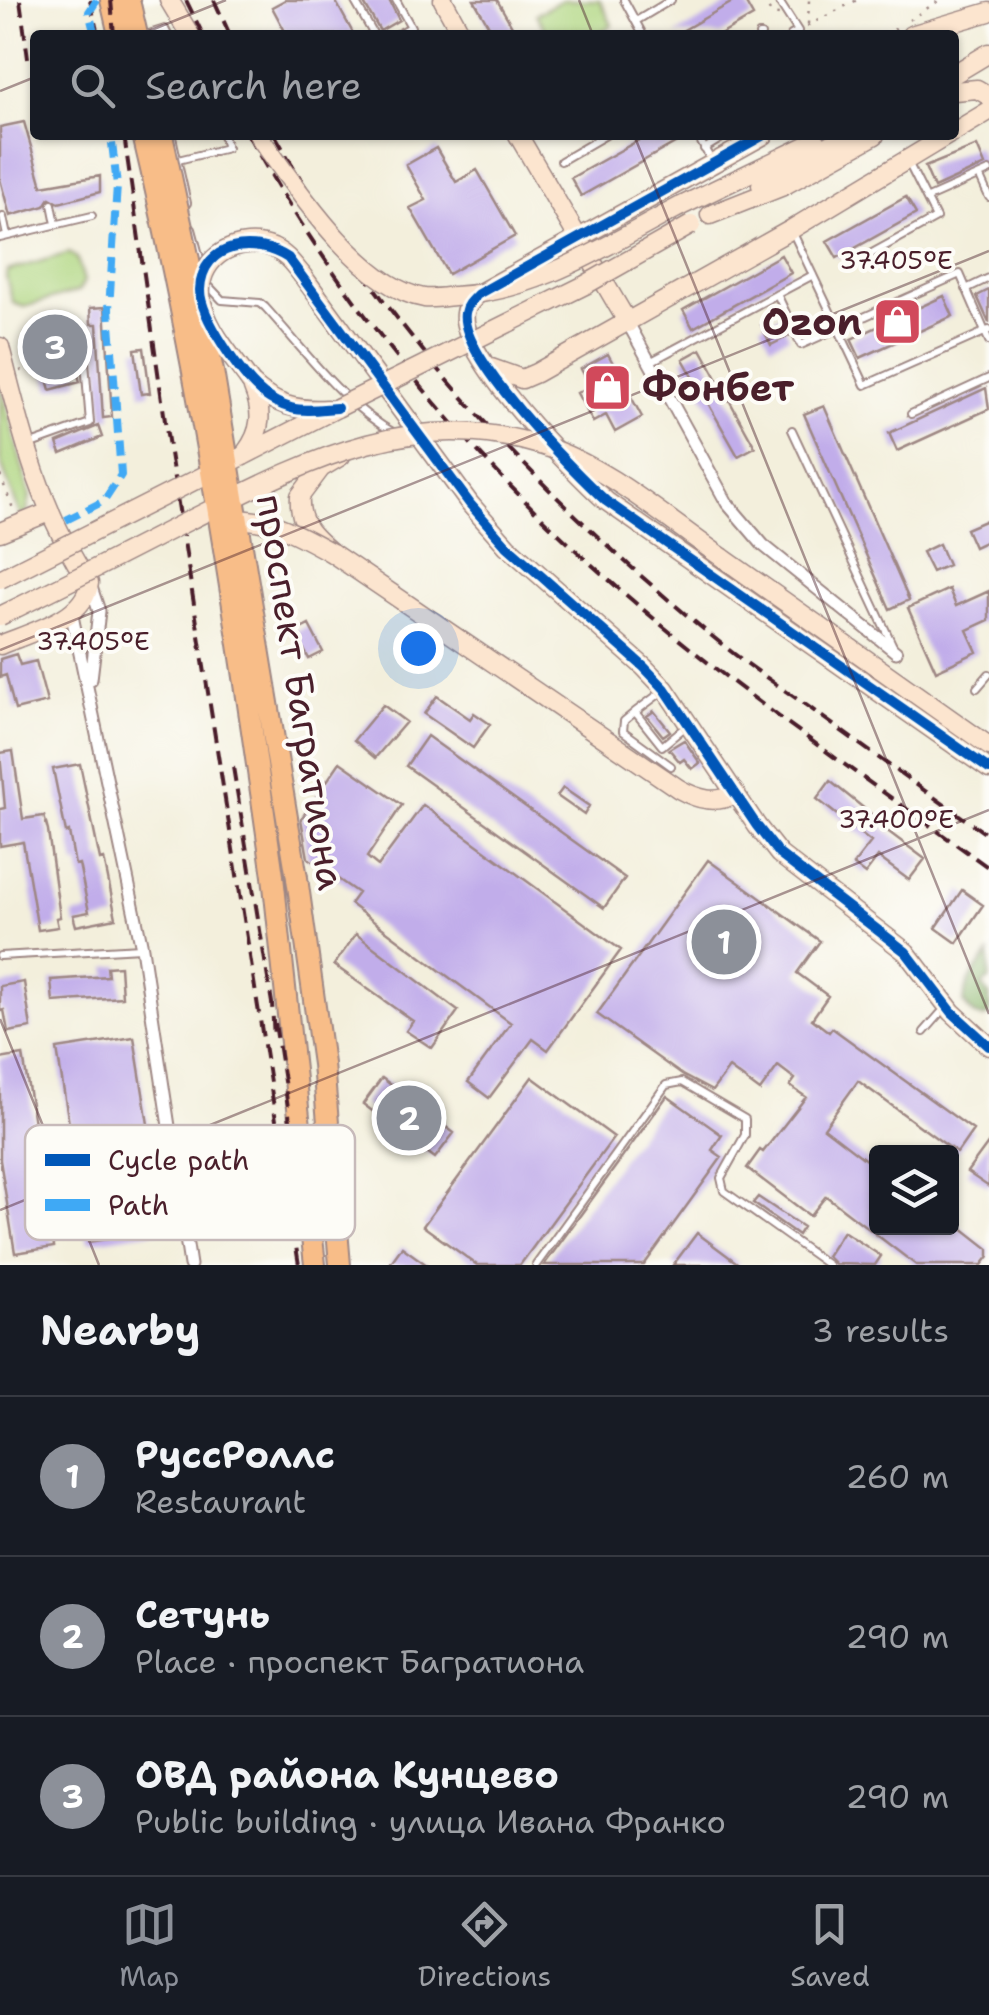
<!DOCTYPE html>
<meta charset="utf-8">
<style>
:root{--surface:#171b24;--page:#242831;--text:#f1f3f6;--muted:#9ea1a6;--line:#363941;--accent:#8c9099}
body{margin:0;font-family:"Shantell Sans",sans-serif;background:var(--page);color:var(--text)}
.controls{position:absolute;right:30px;bottom:30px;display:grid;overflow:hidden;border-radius:10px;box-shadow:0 2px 8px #0004}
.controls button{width:90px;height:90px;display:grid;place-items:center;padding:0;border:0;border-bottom:2px solid var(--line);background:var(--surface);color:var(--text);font:50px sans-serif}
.you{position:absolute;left:418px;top:648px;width:35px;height:35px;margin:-25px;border:8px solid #fff;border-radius:50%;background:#1a73e8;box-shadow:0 0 0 15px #1a73e833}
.badge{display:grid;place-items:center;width:65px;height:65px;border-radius:50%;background:var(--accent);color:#fff;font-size:32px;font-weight:700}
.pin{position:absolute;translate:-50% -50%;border:5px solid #fff;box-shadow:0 2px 10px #0006}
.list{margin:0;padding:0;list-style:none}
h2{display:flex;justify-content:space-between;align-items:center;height:130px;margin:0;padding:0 40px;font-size:42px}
h2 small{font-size:32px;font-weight:400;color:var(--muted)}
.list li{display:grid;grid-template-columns:65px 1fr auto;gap:30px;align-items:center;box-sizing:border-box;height:160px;padding:0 40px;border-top:2px solid var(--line)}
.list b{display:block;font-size:38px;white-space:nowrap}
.list p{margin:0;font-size:32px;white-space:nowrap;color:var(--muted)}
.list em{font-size:32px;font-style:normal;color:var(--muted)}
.icon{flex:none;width:55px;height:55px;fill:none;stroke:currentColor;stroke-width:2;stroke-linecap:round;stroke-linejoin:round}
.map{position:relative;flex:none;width:989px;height:1265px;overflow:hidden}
.search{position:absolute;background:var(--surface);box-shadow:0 2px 8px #0004;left:30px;right:30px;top:30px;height:110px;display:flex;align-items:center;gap:25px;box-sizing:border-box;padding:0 35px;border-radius:10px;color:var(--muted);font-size:38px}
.sheet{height:610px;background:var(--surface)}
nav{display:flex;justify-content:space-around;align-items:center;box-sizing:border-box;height:140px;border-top:2px solid var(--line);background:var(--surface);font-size:28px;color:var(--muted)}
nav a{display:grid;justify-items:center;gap:5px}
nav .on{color:var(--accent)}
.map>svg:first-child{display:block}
.green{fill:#afd680;stroke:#7c7a56;stroke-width:2.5}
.forest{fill:#8bb76e;stroke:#6a6b4c;stroke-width:2.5}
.building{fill:#c1adea}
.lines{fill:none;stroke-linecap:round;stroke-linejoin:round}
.lane-casing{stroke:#9e8784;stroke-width:10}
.street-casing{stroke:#9e8784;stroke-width:15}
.secondary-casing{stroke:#9e8784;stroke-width:21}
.primary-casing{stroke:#9e8784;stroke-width:24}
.path{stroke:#9e8784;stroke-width:2.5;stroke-dasharray:2.5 8;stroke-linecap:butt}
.lane{stroke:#fff;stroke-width:6}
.street{stroke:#fff;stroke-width:11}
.secondary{stroke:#fce5cf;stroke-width:18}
.primary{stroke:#f8bd88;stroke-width:20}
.rail{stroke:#4a1f2b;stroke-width:4;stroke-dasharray:15 8;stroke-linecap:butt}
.secondary-bridge-casing{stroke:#9e8784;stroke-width:21;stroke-linecap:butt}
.primary-bridge-casing{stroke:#9e8784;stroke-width:24;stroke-linecap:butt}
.secondary-bridge{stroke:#fce5cf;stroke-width:18}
.primary-bridge{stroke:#f8bd88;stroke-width:20}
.quiet{stroke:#3fa9f5;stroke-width:8;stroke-dasharray:15 8;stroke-linecap:butt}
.cycleway-casing{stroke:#fdfcf7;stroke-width:16}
.cycleway{stroke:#0057b8;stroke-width:10}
.ticks{fill:none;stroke:#4a1f2b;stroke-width:2.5;stroke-opacity:0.45}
.labels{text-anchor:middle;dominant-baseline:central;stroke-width:8;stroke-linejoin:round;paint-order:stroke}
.poi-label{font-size:38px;font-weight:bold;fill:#4a1f2b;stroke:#fdfcf7;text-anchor:end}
.street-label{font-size:38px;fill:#4a1f2b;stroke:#fdfcf7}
.key{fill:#fdfcf7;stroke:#c7baba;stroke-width:2.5}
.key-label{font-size:28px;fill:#4a1f2b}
.ticks-label{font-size:25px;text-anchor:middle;fill:#4a1f2b;stroke:#fdfcf7;stroke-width:8;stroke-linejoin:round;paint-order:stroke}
</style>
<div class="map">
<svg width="989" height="1265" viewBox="0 0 989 1265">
<rect width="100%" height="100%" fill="#fdfcf7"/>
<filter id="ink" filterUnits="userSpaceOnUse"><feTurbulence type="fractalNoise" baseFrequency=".01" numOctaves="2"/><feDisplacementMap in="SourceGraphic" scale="20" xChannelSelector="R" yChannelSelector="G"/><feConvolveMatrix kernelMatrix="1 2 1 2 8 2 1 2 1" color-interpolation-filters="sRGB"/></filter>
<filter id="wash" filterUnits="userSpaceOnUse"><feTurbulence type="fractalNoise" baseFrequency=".0048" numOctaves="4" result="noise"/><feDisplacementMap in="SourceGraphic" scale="40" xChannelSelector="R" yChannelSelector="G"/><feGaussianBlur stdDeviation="2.25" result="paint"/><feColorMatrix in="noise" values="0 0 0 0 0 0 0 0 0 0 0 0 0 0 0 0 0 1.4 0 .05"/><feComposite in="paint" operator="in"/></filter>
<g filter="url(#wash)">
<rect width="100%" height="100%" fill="#f3efdc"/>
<!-- green -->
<path class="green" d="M562,0H600L612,25L596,35H548L536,14Z
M69,253L77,258L84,281L79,291L24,307L13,303L6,277L7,271Z
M0,383L30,496L27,512L21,517L0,461Z"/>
<!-- forest -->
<path class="forest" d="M989,954V980L982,985L989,996V1016C979,1021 969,1011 964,1003C965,982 976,970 989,954Z"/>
<g id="blocks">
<!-- building -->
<path class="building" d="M285,0H335L354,35H287L272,7Z
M362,0H389L399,20L380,31Z
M474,0H497L517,35H494Z
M736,0H744L753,16L720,35H675Z
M24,122L42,186L100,176V192L59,203L50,198L45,206L10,216L0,179V127Z
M648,135H689L581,196L571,178Z
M977,146L985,165L934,188L925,167Z
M436,148L456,182L477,170L515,236L448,274L410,208L426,200L406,165Z
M906,197L916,214L837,258L827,241Z
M781,255L791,273L693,328L683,310Z
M989,290V323L977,296Z
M944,296L953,316L860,358L851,339Z
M105,307L112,417L103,418L97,324H91L90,308Z
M780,316L789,336L771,345L761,325Z
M66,331L80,382L50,390L36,339Z
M144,348L150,393L141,394L135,349Z
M701,349L755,447L738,456L683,359Z
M608,354L642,417L615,432L606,415L593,422L577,393L590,386L581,369Z
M986,388L989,409L897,451L889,433Z
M824,406L909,600L890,609L804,414Z
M98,426L102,437L61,454L57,443Z
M989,519V540L974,547L966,529Z
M939,544L948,565L932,572L922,552Z
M949,589L956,606L989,591V620L967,630L977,652L936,671L908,608Z
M309,625L323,652L309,659L295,632Z
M16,654L20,665L36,661L47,702L15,710L6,675L0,677V659Z
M437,696L470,719L474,713L490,724L473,748L424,714Z
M383,705L406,722L375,758L354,740Z
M654,711L670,731L663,736L647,716Z
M427,736L625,878L604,908L406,766Z
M684,740L700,763L692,769L684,759L680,762L669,749Z
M13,751L23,819L44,816L48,831L60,917L56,918L58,927L38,930L23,842L0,846V809L5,808L0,753Z
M340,762L402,805L367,857L378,866L423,805L621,950L548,1050L533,1039L489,1098L468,1082L511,1023L350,904L358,893L308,858L301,819Z
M80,764L100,860L104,859L116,918L76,926L73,915L89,912L79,864L75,865L69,832L66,833L53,769Z
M830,781L876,818L874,821L925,859L909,880L878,857L865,874L853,865L871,842L817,799Z
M563,788L589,806L584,815L557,796Z
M708,860L820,941L797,973L828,996L812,1019L829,1032L832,1028L973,1130L957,1153L858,1081L824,1128L871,1164L876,1156V1228H952V1220L989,1249V1256L982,1265H916L826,1196L810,1216L747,1168L760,1150L763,1152L806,1097L790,1086L795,1079L778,1066L760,1091L729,1068L712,1091L682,1075L597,1014Z
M962,890L983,905L957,943L936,928Z
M356,934L458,1011L432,1048L406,1031L413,1021L334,965Z
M120,966L122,997L53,1002L51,980L108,976L107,967Z
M24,982L31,1028L8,1032L4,1010L0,1011V986Z
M134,1037L165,1230L88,1242L57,1049Z
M23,1055L54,1247L15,1253L0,1160V1059Z
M532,1077L614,1137L520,1265H477L423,1226Z
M382,1078L454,1133L435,1158L363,1104Z
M667,1096L722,1135L712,1150L722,1157L644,1265H544Z
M989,1142V1187L967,1172Z
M758,1197L803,1227L798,1235L753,1203Z
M843,1231L881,1256L875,1265L835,1264L827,1256Z
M697,1233L740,1265H673Z
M402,1247L427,1265H389Z"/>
</g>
</g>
<g filter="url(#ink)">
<use href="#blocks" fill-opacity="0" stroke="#9e8784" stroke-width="2.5"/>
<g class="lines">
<defs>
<path id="lane" d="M354,0L374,35
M396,0L411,27L396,35
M624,0L643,35
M778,0L798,31L791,35
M636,21L671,0
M146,35L165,29L168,35
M759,35H761
M697,135L711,160
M172,137L187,203
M704,149L727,135
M178,160L227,148L223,135
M561,161L606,135
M980,177L989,197
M928,198L989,171
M52,204L56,224
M3,217L7,236
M192,229L202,266
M793,233L865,385L989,330
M0,238L92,216
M865,257L936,218L907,160
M206,283L222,300L260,303L265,307C305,351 344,406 396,434
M966,289L989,278
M777,294L801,345L960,274L989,341
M650,362L813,275
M911,414L989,378
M792,430L893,646
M31,444L90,423L83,338
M977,688L989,674
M663,691L635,712L662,746L685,727
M635,712L624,721L623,731L671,766
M0,956L141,948
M924,1032L946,1007
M536,1265L666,1085L682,1082L745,1119V1135L721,1178L724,1191L828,1265"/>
<path id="street" d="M628,323L727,503L763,545L896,652
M90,584L99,611L91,679
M71,611L142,948L190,1265"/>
<path id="secondary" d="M169,0L190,35
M443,0L462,35
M911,35L989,12
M954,74L989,53
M954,91L977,89L989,96
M954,132L989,111
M518,135L628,323
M764,135L478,294C472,300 466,305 465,313C458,355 574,472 606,501L989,769
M761,185L847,135
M679,207L816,141
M710,215L781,187L875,135
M302,275L470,504L507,546L644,667L665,689L757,826L779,854L906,952L952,1012L989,1046
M0,347C21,431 40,511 89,583C86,619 28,633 0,645
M491,368L522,379L536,373L792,229L948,135
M251,383C274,405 296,411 327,409
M246,452C262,431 263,412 253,388
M243,456L337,408
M341,456L321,468L300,496C298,524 312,536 332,553L679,789C699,800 715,804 736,794
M0,532L49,512
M723,558L989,746"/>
<path id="primary" d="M111,0L119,35
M129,0L137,35
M273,876L315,1265
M297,878L323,1064L340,1265"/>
</defs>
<!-- lane casing -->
<use href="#lane" class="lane-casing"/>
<!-- street casing -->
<use href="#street" class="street-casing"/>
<!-- secondary casing -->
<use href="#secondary" class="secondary-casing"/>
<!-- primary casing -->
<use href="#primary" class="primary-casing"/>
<!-- path -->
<path class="path" d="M763,0L772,14L779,15
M909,20L940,0
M808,24L809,0
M807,26L857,0
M885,35L901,25
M32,367L25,335L50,328L51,335
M20,371L43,364
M0,475L14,511"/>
<!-- lane -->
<use href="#lane" class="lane"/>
<!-- street -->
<use href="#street" class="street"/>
<!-- secondary -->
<use href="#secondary" class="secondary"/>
<!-- primary -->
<use href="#primary" class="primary"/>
<!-- rail -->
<path class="rail" d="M20,0L28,58
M90,0L98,35
M111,0L114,35
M186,0L203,35
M214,0L230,35
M124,135L166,428L299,1265
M248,135C345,309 480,471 632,600C744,697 869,781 989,868
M275,135C385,331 544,500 718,641C747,665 779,686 810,708C869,751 929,794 989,836
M233,767L272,1003L274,1039
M275,1023L294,1146"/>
<defs>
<path id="secondary-bridge" d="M258,135C293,184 360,287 424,298C433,299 445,297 454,296C537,292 607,245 679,207
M251,383C233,357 203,327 201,294C198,256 240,234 273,248C286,254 293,264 302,275
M337,408L585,285L691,225
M227,519C271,518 294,532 332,553
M0,579L243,456
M0,616C64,585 127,552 190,520C306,462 410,405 543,446C605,465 669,521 723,558"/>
<path id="primary-bridge" d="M143,135C201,379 238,629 273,876
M162,135L213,371L297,878"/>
</defs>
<!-- secondary-bridge casing -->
<use href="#secondary-bridge" class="secondary-bridge-casing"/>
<!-- primary-bridge casing -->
<use href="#primary-bridge" class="primary-bridge-casing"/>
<!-- secondary-bridge -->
<use href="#secondary-bridge" class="secondary-bridge"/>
<!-- primary-bridge -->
<use href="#primary-bridge" class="primary-bridge"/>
<!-- quiet -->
<path class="quiet" d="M95,35L89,12L97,0
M66,520L104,501L121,475L109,309L117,185L111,135"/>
<defs>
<path id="cycleway" d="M764,135L478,294C472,300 466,305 465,313C458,355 574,472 606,501L989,769
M337,408C322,409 305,412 291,408C281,405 271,400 263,394C242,377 200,317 200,290C202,241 256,237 288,258L470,504L507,546L644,667L665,689L757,826L779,854L906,952L952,1012L989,1046"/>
</defs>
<!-- cycleway casing -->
<use href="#cycleway" class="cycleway-casing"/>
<!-- cycleway -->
<use href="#cycleway" class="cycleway"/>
</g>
</g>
<!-- ticks -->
<path class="ticks" d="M579,0L593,35M139,35L226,0M0,91L35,77M634,135L989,1014M0,650L989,251M0,1019L99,1265M0,1210L989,810"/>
<!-- icons -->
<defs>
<symbol id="shop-square" viewBox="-11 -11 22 22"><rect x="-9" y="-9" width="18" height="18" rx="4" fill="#d1495b" stroke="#fdfcf7"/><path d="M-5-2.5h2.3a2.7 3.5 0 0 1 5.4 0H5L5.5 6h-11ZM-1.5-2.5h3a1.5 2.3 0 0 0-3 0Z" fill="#fff"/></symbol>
</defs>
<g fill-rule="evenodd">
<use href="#shop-square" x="870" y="294" width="55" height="55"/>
<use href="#shop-square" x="580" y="360" width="55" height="55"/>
</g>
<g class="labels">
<!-- poi labels -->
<g class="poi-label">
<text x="862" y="321">Ozon</text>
<text x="642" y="387" text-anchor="start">Фонбет</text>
</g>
<!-- street labels -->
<g class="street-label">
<text transform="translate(301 692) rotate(81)">проспект Багратиона</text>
</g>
</g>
<!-- legend -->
<rect x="25" y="1125" width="330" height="115" rx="15" class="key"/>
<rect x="45" y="1154" width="45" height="12" fill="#0057b8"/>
<rect x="45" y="1199" width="45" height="12" fill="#3fa9f5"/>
<g class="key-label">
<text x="108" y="1170">Cycle path</text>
<text x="108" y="1215">Path</text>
</g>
<g class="ticks-label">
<text x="896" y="269">37.405°E</text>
<text x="93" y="650">37.405°E</text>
<text x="896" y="828">37.400°E</text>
</g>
</svg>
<div class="controls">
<button><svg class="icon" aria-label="layers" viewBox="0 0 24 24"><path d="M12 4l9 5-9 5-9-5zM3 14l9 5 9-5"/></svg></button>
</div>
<div class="you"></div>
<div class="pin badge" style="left:724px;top:942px">1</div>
<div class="pin badge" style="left:409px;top:1118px">2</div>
<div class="pin badge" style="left:55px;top:347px">3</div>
<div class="search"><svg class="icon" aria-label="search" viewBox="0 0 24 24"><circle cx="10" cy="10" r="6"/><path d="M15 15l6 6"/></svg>Search here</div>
</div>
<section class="sheet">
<h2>Nearby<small>3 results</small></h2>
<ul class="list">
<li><span class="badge">1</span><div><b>РуссРоллс</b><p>Restaurant</p></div><em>260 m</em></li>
<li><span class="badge">2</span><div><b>Сетунь</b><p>Place · проспект Багратиона</p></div><em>290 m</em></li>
<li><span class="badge">3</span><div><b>ОВД района Кунцево</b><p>Public building · улица Ивана Франко</p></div><em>290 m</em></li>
</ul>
</section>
<nav>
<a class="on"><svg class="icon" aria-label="map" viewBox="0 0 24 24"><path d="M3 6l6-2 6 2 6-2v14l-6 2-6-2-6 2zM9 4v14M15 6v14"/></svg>Map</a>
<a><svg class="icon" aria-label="directions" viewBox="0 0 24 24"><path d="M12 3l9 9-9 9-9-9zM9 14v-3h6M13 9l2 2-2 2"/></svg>Directions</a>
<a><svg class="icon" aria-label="saved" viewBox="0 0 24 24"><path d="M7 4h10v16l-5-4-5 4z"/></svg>Saved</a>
</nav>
